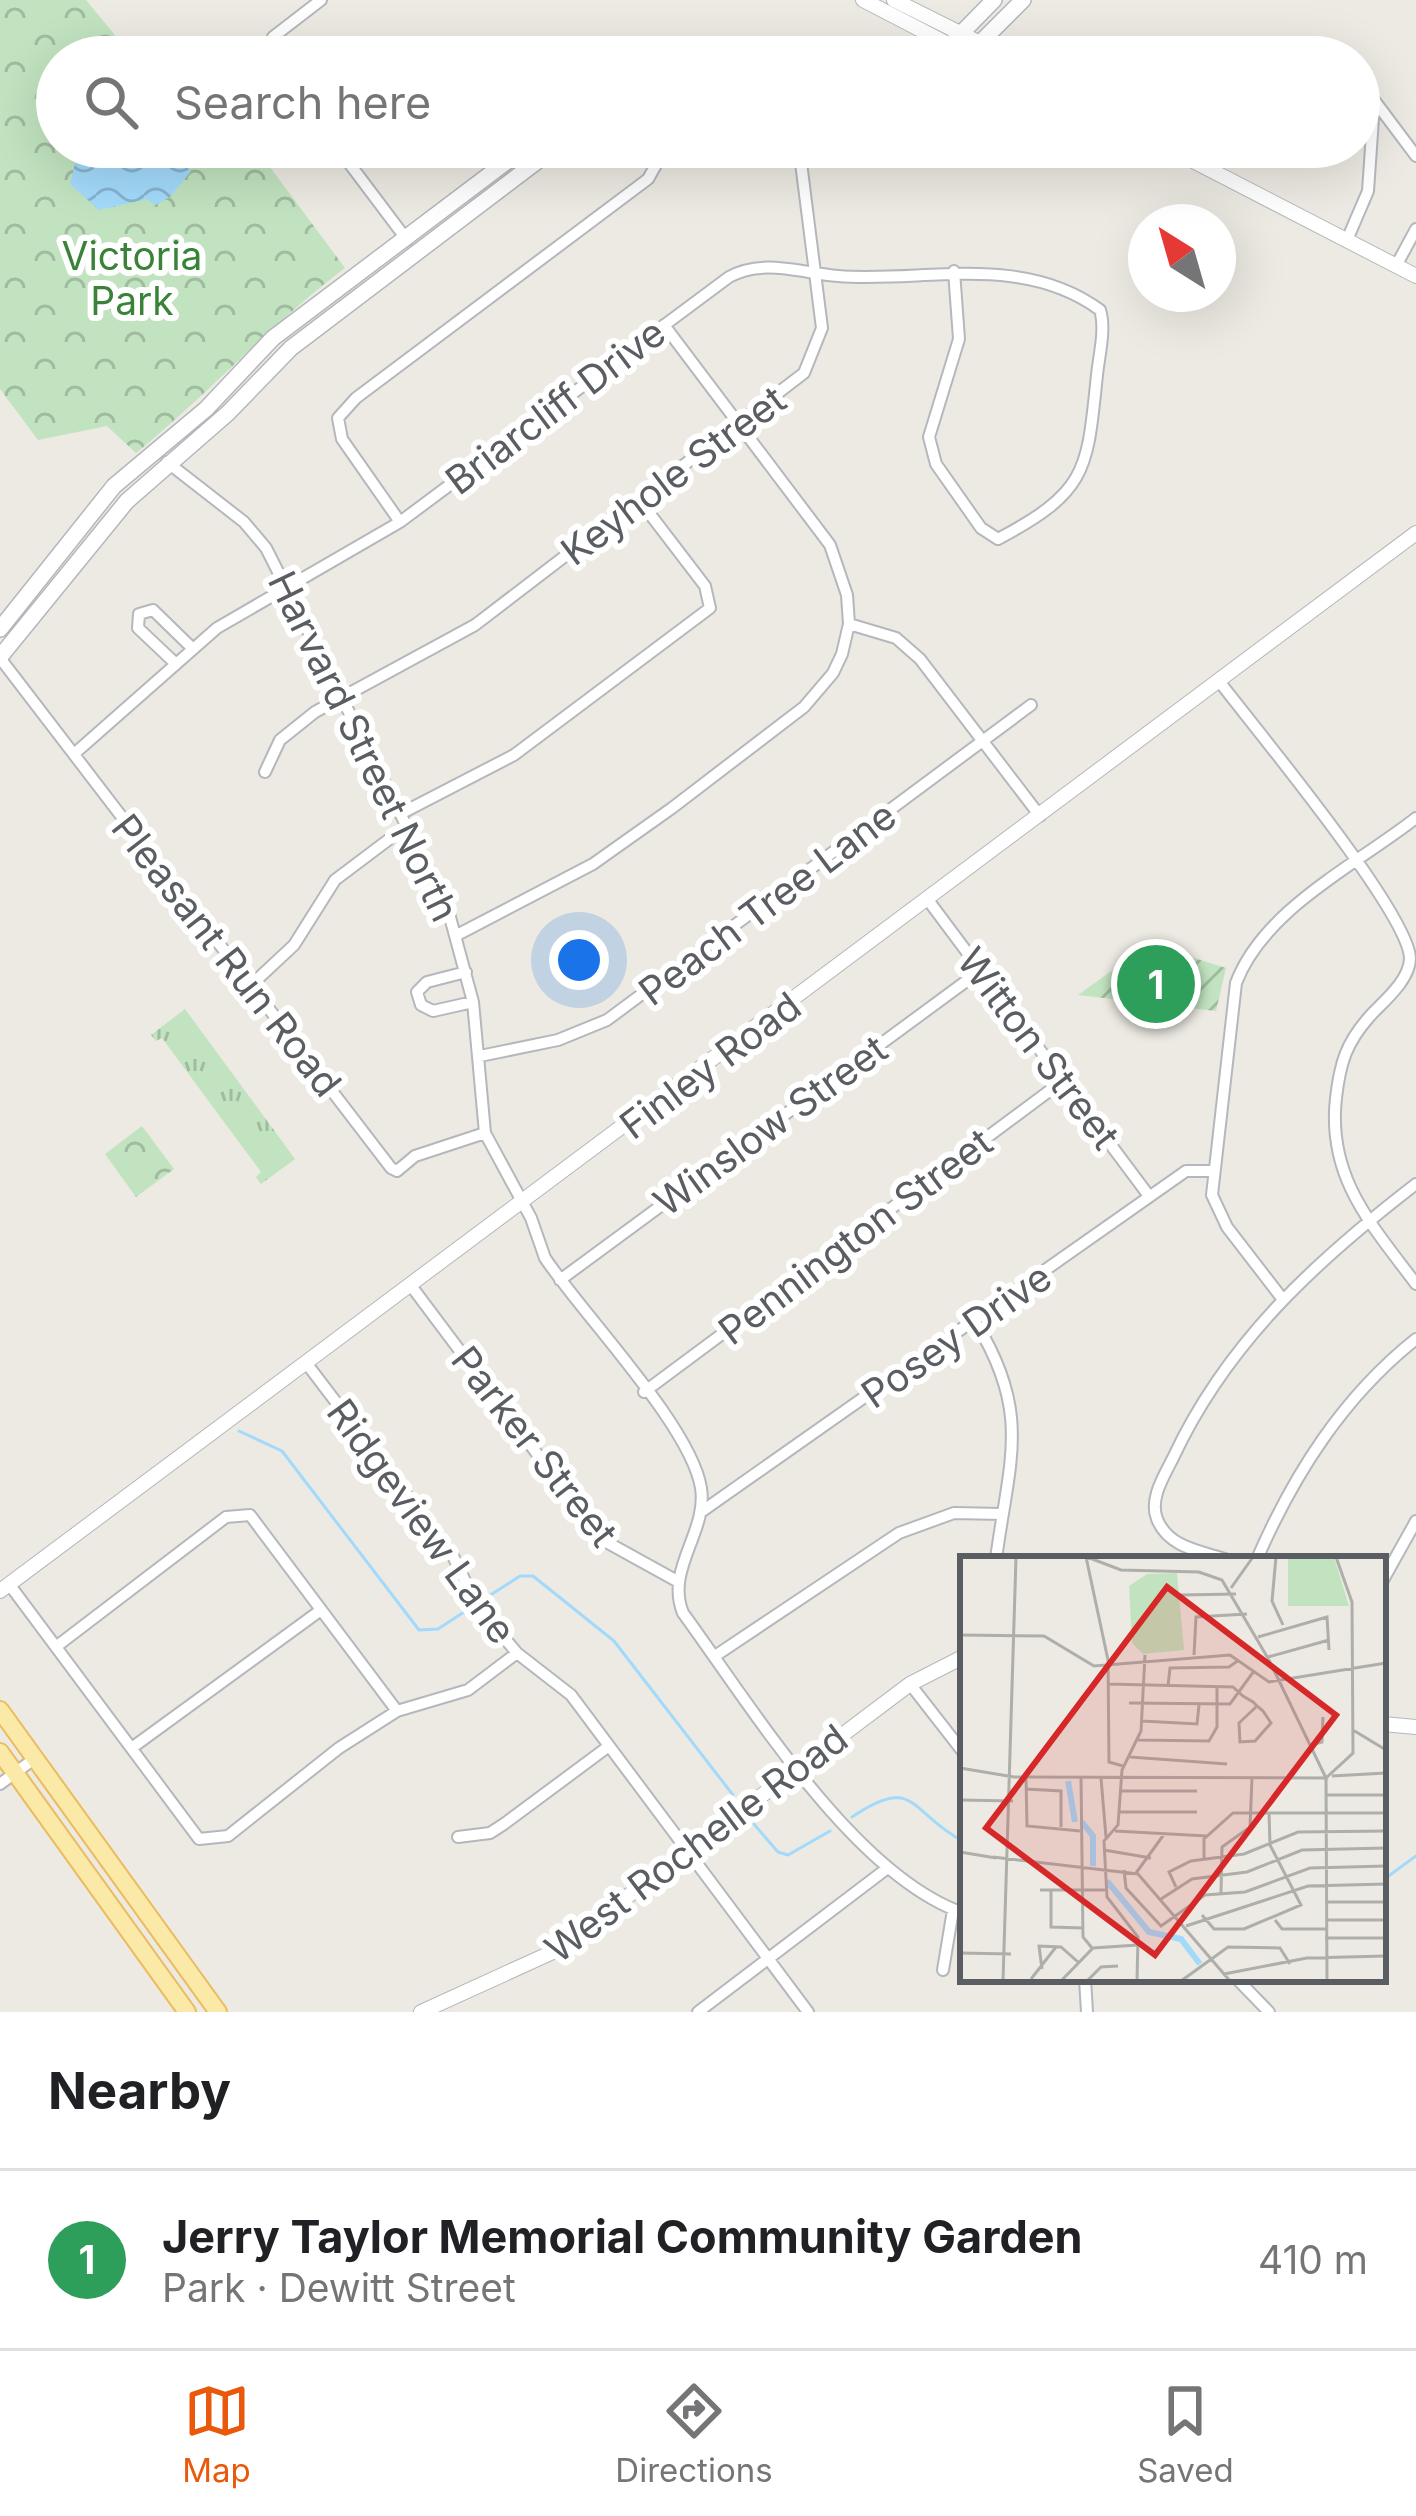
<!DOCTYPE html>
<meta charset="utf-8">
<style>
:root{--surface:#fff;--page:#f6f6f6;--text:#202124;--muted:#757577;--line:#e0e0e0;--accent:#ea580c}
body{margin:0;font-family:Inter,sans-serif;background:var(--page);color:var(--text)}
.compass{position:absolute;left:1128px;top:204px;width:108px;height:108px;border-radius:50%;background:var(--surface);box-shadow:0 12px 48px #0002;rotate:323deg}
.you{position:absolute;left:579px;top:960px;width:42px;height:42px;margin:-30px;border:9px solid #fff;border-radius:50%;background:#1a73e8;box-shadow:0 0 0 18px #1a73e833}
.badge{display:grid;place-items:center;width:78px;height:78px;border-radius:50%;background:var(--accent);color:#fff;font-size:39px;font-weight:700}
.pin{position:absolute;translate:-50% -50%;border:6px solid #fff;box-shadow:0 3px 12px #0006}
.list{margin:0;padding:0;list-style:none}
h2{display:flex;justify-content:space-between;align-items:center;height:156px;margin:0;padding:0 48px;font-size:51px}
h2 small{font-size:39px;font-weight:400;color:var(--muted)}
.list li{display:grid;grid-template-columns:78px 1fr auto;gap:36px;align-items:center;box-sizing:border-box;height:180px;padding:0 48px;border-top:3px solid var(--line)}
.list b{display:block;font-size:45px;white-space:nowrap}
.list p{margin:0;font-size:39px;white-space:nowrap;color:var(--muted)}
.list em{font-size:39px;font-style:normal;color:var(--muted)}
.icon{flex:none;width:66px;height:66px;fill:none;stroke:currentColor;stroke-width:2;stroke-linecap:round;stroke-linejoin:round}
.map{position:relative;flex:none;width:1416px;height:2012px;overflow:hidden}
.search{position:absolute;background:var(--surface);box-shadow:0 12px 48px #0002;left:36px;right:36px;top:36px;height:132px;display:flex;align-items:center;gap:30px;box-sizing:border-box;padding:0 42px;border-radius:66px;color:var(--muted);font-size:45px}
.sheet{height:336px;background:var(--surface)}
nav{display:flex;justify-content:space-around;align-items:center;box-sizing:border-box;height:168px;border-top:3px solid var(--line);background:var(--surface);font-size:33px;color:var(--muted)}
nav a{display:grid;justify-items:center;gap:6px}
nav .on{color:var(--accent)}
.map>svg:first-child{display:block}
.grass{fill:url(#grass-tufts)}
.park{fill:url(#park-crowns)}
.garden{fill:url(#garden-furrows)}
.water{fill:url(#water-waves)}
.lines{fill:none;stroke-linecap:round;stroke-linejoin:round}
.stream{stroke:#a3dafb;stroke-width:3}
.minor-casing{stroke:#b4b8bc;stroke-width:14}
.tertiary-casing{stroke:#b4b8bc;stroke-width:16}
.secondary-casing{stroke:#b3b7bc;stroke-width:18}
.primary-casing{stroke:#ebbb5c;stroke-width:20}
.minor{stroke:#fff;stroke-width:10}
.tertiary{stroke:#fff;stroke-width:14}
.secondary{stroke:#fff;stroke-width:15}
.primary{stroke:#fbe9a8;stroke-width:16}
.labels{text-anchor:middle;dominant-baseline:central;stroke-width:12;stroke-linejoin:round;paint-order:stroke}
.park-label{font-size:39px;fill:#398338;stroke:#fff}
.street-label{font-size:39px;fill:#5a5e62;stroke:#fff}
.inset-river{fill:none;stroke:#a3dafb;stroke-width:6}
.inset-road{fill:none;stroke:#aeaeab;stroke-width:3}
.view{fill:#d62828;fill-opacity:0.15;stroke:#d62828;stroke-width:6}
.inset-edge{fill:none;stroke:#5a5e62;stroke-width:6}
</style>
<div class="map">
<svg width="1416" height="2012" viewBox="0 0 1416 2012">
<defs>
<pattern id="grass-tufts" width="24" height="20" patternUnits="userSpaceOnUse" patternTransform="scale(3)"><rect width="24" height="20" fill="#c1e3bf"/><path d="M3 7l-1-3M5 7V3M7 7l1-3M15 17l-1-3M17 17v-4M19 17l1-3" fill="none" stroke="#a0bb9f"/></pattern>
<pattern id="park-crowns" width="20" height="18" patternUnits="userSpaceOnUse" patternTransform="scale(3)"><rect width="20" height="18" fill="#c1e3bf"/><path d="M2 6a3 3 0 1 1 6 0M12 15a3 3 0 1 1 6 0" fill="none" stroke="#a0bb9f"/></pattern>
<pattern id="garden-furrows" width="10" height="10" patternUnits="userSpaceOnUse" patternTransform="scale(3)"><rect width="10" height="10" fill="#c1e3bf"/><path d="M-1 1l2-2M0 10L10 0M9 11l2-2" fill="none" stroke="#a0bb9f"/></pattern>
<pattern id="water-waves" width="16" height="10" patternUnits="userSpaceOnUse" patternTransform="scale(3)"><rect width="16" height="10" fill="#a3dafb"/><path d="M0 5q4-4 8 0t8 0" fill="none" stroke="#88b4cf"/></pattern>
</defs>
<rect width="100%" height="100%" fill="#eceae2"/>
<!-- grass -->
<path class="grass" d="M185,1009L295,1159L261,1184L256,1177L261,1172L162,1038L156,1041L151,1035Z"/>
<!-- park -->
<path class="park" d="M0,0H86L133,57H57V147H255L345,268C270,324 209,394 136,453L107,426L38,440L0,389Z
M142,1126L174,1169L136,1197L105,1154Z"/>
<!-- garden -->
<path class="garden" d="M1149,944L1226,968L1216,1011L1078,995Z"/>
<!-- water -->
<path class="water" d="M89,147H163L191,171L170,197L155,205L147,199L99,210L70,184L75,163Z"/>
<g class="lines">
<!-- stream -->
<path class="stream" d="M239,1431L282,1451L419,1630L438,1629L464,1612
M481,1601L520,1576H533L614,1641L733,1795
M852,1817C916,1773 910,1814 963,1841
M753,1823L778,1852L788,1855L830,1831
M1383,1880L1416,1856"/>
<defs>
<path id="minor" d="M271,57L273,37L321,0
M1359,80L1416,156
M337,147L407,240
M1347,240L1368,191L1374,104
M1396,266L1416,229
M167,462L244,522L266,548L447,906L473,1002L485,1133L531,1218L545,1258C583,1315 691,1426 701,1488C708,1532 665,1569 683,1613C751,1706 854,1875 963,1913
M400,522L342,439L338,418L356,398L648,179L666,147
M849,624L896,638L920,659L1040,816
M0,658L391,1168L397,1171L415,1156L485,1133
M176,664L138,628L139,614L153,610L191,647
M1219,681C1254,727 1408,912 1410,958C1410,980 1384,1001 1370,1016C1346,1043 1340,1063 1336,1098C1327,1177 1371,1224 1416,1284
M74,754L217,628L400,522L729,277C763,258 801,273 838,276C923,283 1021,252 1100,310C1106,329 1099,355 1097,375C1087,469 1089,491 998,539L981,528L936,464L929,437L959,339L954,271
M265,772L280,740L315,712L475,625L804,373L822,328L799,147
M402,813L514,755L710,608L705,586L640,501
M928,900L1149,1196
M457,935L593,864L672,808L804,707L833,673L842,654L849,624L847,595L830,545L664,325
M466,972L427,982L417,992L421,1005L433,1011L473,1002
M248,988L294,945L335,880L408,825
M480,1056L558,1040L607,1020L1031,705
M560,1280L980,971
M412,1287L601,1539L677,1581
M1281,1297L1227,1227L1212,1195L1236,983C1264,909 1356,865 1416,818
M976,1323C1032,1414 1009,1461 996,1559
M307,1364L453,1556L476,1604L517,1653L571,1695L808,2012
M644,1392L1064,1080
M701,1512L1186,1171H1212
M1225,1559C1199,1551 1168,1547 1157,1519C1149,1499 1164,1476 1173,1458C1227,1342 1316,1261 1416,1184
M1257,1559C1294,1474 1343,1397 1416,1339
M1383,1580L1416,1521
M9,1584L199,1839L228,1836L339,1748L397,1711L468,1690L517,1653
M57,1646L226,1517L250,1515L397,1711
M715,1656L899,1533L954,1513L1002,1514
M910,1684L963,1752
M133,1747L321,1610
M0,1784L34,1759
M458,1837L490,1833L504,1824L609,1746
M943,1970L953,1910
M1085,1979L1087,2012
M1237,1979L1269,2012
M698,2012L885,1870"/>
<path id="tertiary" d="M863,0L973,57
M894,0L1008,57
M1166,147L1416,276
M0,1591L1416,533
M1383,1724L1416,1727
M421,2012L555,1951L910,1684L963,1657"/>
<path id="secondary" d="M938,57L994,0
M966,57L1023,0
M0,629L114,486L206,409L273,338L526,147
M0,657L127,501L228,413L291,348L556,147"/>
<path id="primary" d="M0,1710L218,2012
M0,1752L187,2012"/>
</defs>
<!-- minor casing -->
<use href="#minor" class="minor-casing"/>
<!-- tertiary casing -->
<use href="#tertiary" class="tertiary-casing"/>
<!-- secondary casing -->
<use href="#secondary" class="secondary-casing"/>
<!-- primary casing -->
<use href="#primary" class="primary-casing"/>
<!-- minor -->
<use href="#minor" class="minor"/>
<!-- tertiary -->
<use href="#tertiary" class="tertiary"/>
<!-- secondary -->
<use href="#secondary" class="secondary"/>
<!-- primary -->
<use href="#primary" class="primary"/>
</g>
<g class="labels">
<!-- park labels -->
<g class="park-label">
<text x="132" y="255">Victoria<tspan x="132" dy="45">Park</tspan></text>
</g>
<!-- street labels -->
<g class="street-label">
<text transform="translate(555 406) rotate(-37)">Briarcliff Drive</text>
<text transform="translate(673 475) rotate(-37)">Keyhole Street</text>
<text transform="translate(364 746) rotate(64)">Harvard Street North</text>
<text transform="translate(767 903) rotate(-37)">Peach Tree Lane</text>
<text transform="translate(227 955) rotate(52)">Pleasant Run Road</text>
<text transform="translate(1039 1048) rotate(53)">Witton Street</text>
<text transform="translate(710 1065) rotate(-37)">Finley Road</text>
<text transform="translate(770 1125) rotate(-36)">Winslow Street</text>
<text transform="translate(855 1236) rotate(-37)">Pennington Street</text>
<text transform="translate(956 1335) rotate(-35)">Posey Drive</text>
<text transform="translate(535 1446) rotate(52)">Parker Street</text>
<text transform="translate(422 1521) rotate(54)">Ridgeview Lane</text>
<text transform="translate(696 1843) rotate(-37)">West Rochelle Road</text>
</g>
</g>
<!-- overview -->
<g transform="translate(960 1556)">
<rect width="426" height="426" fill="#eceae2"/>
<path d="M328,1H374L389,50H328ZM217,17L224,94L183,98L172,87L169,30L187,18Z" fill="#c1e3bf"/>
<path class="inset-river" d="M108,225L115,266M122,266L133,280V310M147,325L189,376L221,383L240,408"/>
<path class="inset-road" d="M126,1L148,104L149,206L163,210M127,1L161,14L239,16L262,24L309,104M316,1L312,45L323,69M271,32L293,1M221,39L276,38M0,79L84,80L134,110L270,99L309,126L426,107M298,81L367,61L369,94M234,99L236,61L287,58M308,101L369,84M0,106V199M148,128L273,131L283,140L293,146L297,150L303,155L311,167L295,185L280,186L279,167L297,150M208,130L210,112L269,111L279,104M169,147L270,148L294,115M182,165L237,168L239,149M393,174L426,194M178,184L249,185L257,171V130M350,189L362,186L363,161M170,201L267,208M0,212L54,221L366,222L309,104M372,220L426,217M66,221L67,270L120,275M121,222L123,381L132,392M141,222L146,281M366,222L393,197L392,46L376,1M366,222L367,425M66,233L101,235V271M159,235H237M366,239H426M0,244L53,245M159,256H237M155,275L247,280M144,294L191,302M0,296L36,302M33,301L178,318L270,425M244,302V283L273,257H426M164,314L166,332L201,370L245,339L285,336L350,312L426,310M176,317L205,277M216,331L209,316L231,305L284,298L338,276L426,275M80,334H145M91,334V371L123,372M261,337L262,291L290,271L292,222M201,343L232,323L287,316L342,294L426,292M366,346H426M242,359L254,373H284L341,349L310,289L309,256M315,364L322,373H368M366,364H426M226,370L348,330L426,328M365,382H426M0,397L51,398M82,413L79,390L101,391L118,406M264,418L347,402L426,400M71,423L96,391M43,425L56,1M101,425L133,392L178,389M127,425L141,411L158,410M177,425L178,381L147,341L144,285L158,269L162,214L181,175L185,99M221,425L268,391L320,392L330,408"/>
<path class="view" d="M207,31L376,159L195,399L26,272Z"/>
<rect width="426" height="426" class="inset-edge"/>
</g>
</svg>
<svg class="compass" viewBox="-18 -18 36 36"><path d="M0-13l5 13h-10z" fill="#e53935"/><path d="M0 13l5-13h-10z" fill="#757577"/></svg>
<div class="you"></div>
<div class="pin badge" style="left:1156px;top:984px;background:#2e9e5b">1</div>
<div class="search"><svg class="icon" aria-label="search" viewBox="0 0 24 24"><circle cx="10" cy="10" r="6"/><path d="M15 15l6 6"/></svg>Search here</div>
</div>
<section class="sheet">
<h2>Nearby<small></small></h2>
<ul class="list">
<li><span class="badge" style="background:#2e9e5b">1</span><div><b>Jerry Taylor Memorial Community Garden</b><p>Park · Dewitt Street</p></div><em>410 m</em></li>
</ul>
</section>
<nav>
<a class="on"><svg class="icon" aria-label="map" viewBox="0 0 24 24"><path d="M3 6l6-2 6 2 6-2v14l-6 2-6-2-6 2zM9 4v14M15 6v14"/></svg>Map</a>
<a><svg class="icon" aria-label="directions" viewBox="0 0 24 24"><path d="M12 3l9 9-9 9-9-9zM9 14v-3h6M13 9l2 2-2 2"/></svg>Directions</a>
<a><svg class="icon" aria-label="saved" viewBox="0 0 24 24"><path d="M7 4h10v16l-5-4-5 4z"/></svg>Saved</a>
</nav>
